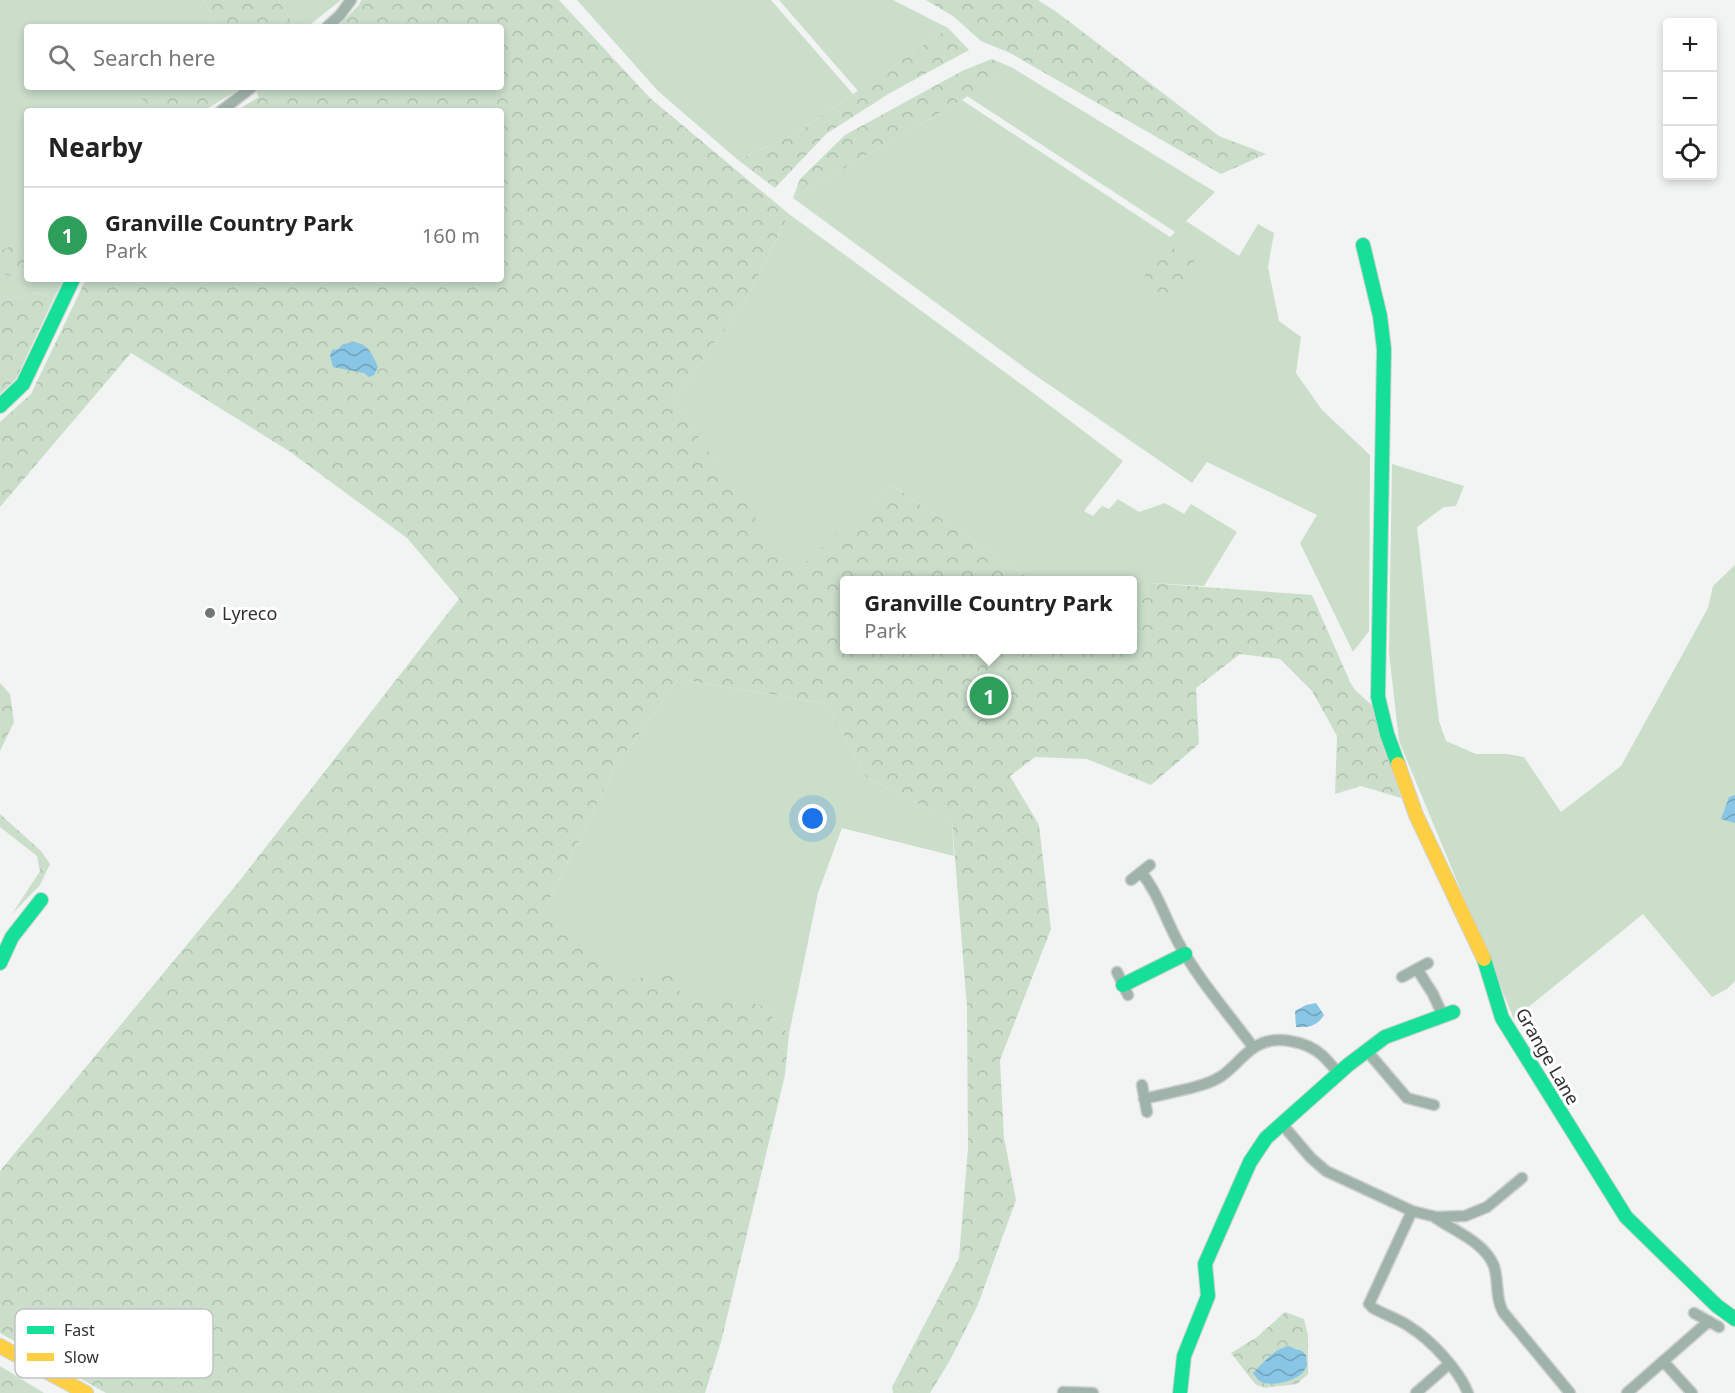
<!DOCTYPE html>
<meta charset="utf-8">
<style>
:root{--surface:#fff;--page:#f6f6f6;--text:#222;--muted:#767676;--line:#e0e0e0;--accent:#747676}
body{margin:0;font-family:"Noto Sans",sans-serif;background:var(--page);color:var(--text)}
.controls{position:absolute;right:18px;top:18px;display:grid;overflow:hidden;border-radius:6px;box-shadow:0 3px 9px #0003}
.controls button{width:54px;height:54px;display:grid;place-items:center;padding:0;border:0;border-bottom:2px solid var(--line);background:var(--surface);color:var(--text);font:30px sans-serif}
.you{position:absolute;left:813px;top:819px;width:21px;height:21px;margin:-15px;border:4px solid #fff;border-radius:50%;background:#1a73e8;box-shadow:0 0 0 9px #1a73e833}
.badge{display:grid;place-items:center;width:39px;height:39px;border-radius:50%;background:var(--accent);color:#fff;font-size:20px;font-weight:700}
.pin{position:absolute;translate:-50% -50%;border:3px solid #fff;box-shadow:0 2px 6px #0006}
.popup{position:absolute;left:840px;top:576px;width:297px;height:78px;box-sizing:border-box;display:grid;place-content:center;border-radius:6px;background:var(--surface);filter:drop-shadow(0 2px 4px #0005);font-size:20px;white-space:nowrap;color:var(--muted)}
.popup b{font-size:22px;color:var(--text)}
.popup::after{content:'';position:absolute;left:50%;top:100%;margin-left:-12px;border:12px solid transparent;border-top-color:var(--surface)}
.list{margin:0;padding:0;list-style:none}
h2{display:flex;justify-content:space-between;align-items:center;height:78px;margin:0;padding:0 24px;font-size:26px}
h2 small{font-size:20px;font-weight:400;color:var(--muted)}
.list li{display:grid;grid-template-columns:39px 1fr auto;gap:18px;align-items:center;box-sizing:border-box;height:96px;padding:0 24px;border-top:2px solid var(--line)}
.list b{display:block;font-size:22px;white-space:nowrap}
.list p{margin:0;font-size:20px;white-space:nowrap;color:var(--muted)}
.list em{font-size:20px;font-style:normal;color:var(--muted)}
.icon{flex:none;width:33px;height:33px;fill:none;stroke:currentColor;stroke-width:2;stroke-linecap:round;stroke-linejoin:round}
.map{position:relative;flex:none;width:1735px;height:1393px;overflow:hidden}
.search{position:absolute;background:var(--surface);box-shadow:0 3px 9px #0003;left:24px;top:24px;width:480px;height:66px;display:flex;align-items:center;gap:15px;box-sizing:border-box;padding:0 21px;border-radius:6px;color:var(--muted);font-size:22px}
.panel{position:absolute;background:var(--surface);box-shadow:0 3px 9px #0003;left:24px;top:108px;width:480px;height:174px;border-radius:6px}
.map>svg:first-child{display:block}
.grass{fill:#cadeca}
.forest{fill:url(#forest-crowns);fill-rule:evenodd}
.water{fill:url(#water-waves)}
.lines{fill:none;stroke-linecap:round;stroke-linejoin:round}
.street-casing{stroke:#cfd1d1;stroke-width:13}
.fast-casing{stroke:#cfd1d1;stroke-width:16}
.slow-casing{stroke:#cfd1d1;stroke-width:16}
.street{stroke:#a0b3aa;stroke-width:10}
.fast{stroke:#16e098;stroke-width:14}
.slow{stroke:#ffcf43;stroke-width:14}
.poi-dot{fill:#747676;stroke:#fff;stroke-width:2}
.labels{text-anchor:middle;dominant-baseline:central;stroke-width:6;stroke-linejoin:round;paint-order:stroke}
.poi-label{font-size:18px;fill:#303232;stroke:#fff;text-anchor:start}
.street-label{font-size:18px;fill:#303232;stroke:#fff}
.key{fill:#fff;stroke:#c1c2c2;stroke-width:1.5}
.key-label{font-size:16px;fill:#303232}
</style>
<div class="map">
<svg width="1735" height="1393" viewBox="0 0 1735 1393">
<defs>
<pattern id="forest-crowns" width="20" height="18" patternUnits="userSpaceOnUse" patternTransform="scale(1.5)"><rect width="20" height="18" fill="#cadeca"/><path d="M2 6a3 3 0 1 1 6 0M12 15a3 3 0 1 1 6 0" fill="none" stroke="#aebfae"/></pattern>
<pattern id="water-waves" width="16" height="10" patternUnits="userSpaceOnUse" patternTransform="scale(1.5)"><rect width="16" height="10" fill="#89c5e4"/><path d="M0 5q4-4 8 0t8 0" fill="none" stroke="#70a1b9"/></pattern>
</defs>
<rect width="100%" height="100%" fill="#f2f4f4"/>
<!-- grass -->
<path class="grass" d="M0,0H203L219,27H27V87H163L143,98L152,111H27V232C19,241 12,247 0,250Z
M278,0H341L307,27H296Z
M577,0H771L853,94L797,133L738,160L658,91Z
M779,0H893L948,28L858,91Z
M1011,67L1215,192L1186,221L1239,256L1258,224L1274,233L1268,267L1279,321L1301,337L1296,373L1322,410L1370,455L1369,631L1353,652L1300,543L1317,515L1207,462L1192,483L1032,373L793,198L962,100L1170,237L1175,232L967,96Z
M789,214L1028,389L1123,461L1084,511L1093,516L1102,506L1109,509L1118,499L1139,512L1165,503L1184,514L1191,504L1237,532L1204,586L1150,583L1133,598V580H1031L893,486L794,573L673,401L714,343L741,309Z
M27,265V279H64L54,298L35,293L0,303V275L14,276Z
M1392,464L1464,486L1456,506L1444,507L1417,527L1439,721L1446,741L1476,754H1507L1524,757L1561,812L1621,766L1708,608L1713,586L1735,565V981L1727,989L1712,997L1643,914L1514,1019L1399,741L1389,653Z
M678,679L827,704L867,778L952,821L954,856L842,828L818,893L789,1034L761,1005L684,1006L631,982L283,1031L546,907L613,771Z"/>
<!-- forest -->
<path class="forest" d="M203,0H278L296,27H219Z
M361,0H559L650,98L789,214L741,309L714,343L673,401L794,572L893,486L1031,580H845V650H1133V598L1150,583L1312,595L1350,682L1355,690L1374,707L1401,798L1361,786L1335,794L1337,736L1312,691L1280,659L1240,654L1196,688L1199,744L1151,785L1087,759L1035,757L1010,776L1039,825L1051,929L1000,1060L1004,1138L1016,1200L977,1307L949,1362L930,1393H893L892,1387L959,1258L968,1148L967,1007L952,821L867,778L827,704L678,679L613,771L546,907L631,981L673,967L684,1006L703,995L761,1005L789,1034L785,1075L721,1342L705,1393H106L0,1333V1171L237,884L459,599L407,538L289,451L131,353L0,507V422L31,394L86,279H501V111H236L259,97L254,87H501V27H337L359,5Z
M926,0H1038L1058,13L1219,136L1266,154L1221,174L1010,53L981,41L953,16Z
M948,28L969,50L890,93L826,134L775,188L738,160L797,133Z
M992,59L1011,67L962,100L793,198L800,179L845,135L962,71Z
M163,87H243L203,111H152L142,98Z
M27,232V265L14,276L0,275V250C12,247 19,241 27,232Z
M1168,245L1194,261L1198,280L1178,296L1143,289L1146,268Z
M35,293L54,298L16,379L0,394V303Z
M0,683L10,694L14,722L0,751Z
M0,814L41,851L50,864L40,885L12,914L40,871L37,856L0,827Z
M1285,1312L1304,1319L1308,1336V1374L1297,1384L1264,1388L1255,1384L1231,1353L1257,1337ZM1296,1348L1306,1355C1308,1380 1284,1384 1263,1383C1263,1353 1270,1355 1296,1348Z
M0,1366L44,1393H0Z"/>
<!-- water -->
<path class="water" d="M355,342C369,345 372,354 378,367L374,375L369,377L364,373L333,367L330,356L332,350L338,349L343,344Z
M1735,795V823L1721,819L1729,797Z
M1316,1003L1324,1015C1317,1026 1309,1028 1296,1027L1295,1011L1306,1005Z
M1288,1346L1302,1351L1306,1355C1306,1355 1307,1364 1307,1365C1303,1380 1277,1386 1264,1383C1259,1382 1256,1377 1253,1373C1266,1361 1270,1352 1288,1346Z"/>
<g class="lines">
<defs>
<path id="street" d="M327,27L340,15L351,0
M221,111L252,87
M1141,872C1158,893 1165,918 1178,942C1198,979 1228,1013 1253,1047
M1131,880L1150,865
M1417,969L1433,994L1443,1016
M1117,972L1128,995
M1402,977L1428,963
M1367,1051L1407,1098L1434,1105
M1142,1085L1147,1112
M1144,1099C1165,1093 1203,1088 1220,1077C1233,1069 1242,1055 1255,1047C1274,1034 1307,1041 1323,1056C1329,1062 1334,1068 1339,1074
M1282,1124L1311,1158L1326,1171L1412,1211L1436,1217L1465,1216L1487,1207L1522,1178
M1412,1211L1369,1304L1373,1308C1385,1315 1399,1319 1410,1327C1431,1340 1459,1370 1468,1393
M1433,1216C1453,1231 1484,1241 1494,1266C1499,1282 1495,1297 1503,1312L1570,1393
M1694,1313L1719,1327
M1663,1361L1692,1393
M1063,1392L1093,1393
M1416,1393L1449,1364
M1627,1393L1709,1321"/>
<path id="fast" d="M1363,245L1380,316L1384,349L1378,697L1387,734L1398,764
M0,406L23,384L73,279
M1484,959L1502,1018L1626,1217L1717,1306L1735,1319
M0,963L12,937L41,900
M1123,985L1185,954
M1180,1393L1184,1356L1208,1296L1205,1264L1250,1162L1266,1138L1348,1065L1385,1037L1453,1012"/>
<path id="slow" d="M1398,764L1416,815L1484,959
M0,1346L86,1393"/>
</defs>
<!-- street casing -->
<use href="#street" class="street-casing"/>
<!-- fast casing -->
<use href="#fast" class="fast-casing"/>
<!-- slow casing -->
<use href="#slow" class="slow-casing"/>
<!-- street -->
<use href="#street" class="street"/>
<!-- fast -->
<use href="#fast" class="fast"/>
<!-- slow -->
<use href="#slow" class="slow"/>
</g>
<!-- markers -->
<circle class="poi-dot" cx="210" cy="613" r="6"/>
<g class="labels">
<!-- poi labels -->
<g class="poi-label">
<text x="222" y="613">Lyreco</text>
</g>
<!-- street labels -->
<g class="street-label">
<text transform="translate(1548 1056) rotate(60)">Grange Lane</text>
</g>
</g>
<!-- legend -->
<rect x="15" y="1309" width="198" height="69" rx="9" class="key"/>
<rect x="27" y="1326" width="27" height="8" fill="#16e098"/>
<rect x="27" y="1353" width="27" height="8" fill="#ffcf43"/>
<g class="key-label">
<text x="64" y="1336">Fast</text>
<text x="64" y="1363">Slow</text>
</g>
</svg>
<div class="controls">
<button>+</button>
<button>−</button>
<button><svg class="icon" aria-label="locate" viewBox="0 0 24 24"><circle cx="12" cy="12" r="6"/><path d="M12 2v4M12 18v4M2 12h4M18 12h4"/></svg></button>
</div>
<div class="you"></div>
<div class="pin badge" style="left:989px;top:696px;background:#2e9e5b">1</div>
<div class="popup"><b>Granville Country Park</b>Park</div>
<div class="search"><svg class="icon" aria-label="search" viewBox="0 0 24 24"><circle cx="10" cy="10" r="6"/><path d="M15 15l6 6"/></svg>Search here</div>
<section class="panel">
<h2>Nearby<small></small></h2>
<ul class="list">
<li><span class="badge" style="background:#2e9e5b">1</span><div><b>Granville Country Park</b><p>Park</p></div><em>160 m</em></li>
</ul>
</section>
</div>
